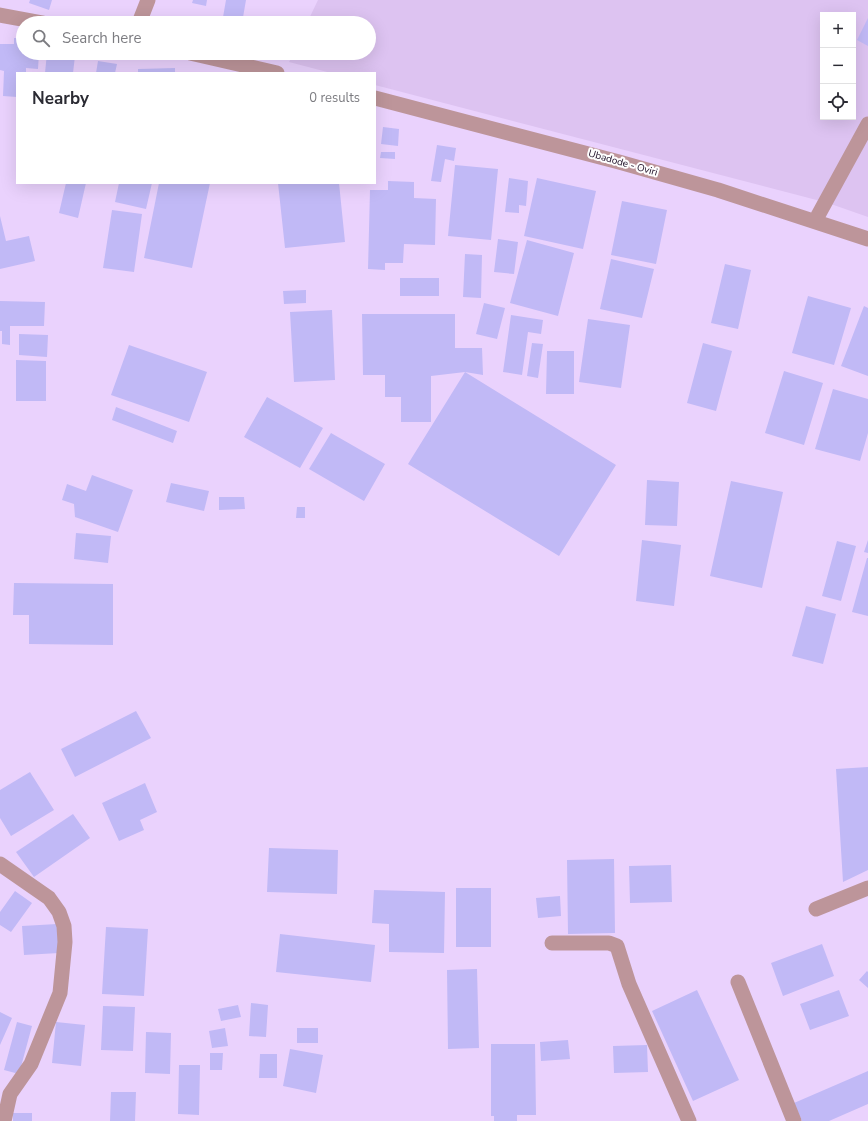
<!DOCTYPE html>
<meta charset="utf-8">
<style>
:root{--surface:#fff;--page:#f7f7f7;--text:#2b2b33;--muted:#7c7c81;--line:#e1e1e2}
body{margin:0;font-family:"Nunito Sans",sans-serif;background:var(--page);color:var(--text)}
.controls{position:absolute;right:12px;top:12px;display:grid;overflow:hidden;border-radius:0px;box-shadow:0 4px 16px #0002}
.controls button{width:36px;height:36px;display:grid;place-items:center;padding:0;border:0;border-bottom:1px solid var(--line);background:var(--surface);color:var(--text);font:20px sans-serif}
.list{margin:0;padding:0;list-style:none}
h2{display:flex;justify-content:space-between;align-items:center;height:52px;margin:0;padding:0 16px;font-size:17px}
h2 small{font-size:13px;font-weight:400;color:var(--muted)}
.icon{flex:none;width:22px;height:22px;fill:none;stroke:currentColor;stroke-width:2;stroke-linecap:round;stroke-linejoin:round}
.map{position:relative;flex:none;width:868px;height:1121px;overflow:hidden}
.search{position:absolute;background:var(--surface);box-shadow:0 4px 16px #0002;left:16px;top:16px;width:360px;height:44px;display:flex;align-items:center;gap:10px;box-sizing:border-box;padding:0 14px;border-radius:22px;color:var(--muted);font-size:15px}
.panel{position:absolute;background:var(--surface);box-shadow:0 4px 16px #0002;left:16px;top:72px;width:360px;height:112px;border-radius:0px}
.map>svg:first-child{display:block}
.built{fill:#ddc3f1;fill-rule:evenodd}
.building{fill:#c1b9f6}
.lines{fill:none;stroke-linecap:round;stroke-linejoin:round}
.minor{stroke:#bd959a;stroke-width:15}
.labels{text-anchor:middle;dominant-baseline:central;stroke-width:4;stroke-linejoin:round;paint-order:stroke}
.street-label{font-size:10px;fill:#1c0d26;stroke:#fefefe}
</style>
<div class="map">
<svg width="868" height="1121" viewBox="0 0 868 1121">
<rect width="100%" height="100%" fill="#ead2fd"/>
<!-- built -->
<path class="built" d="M318,0H868V217L828,203L375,85V73H331L289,62L294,53H369V23H307ZM823,15H853V117H823Z"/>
<!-- building -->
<path class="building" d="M30,0H52L49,10L29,3Z
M193,0H207L206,6L192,3Z
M226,0H246L242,23H222Z
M868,18V46L857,40Z
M14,38H23V53H39L38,69L26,68V73H17V97L3,96L4,71L0,70V44H14Z
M47,53L75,56L73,73H45Z
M98,61L117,64L115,73H96Z
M175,68V73H138V69Z
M383,127L399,129L398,146L381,144Z
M437,145L456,148L454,161L445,159L441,182L431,181Z
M381,152H395V159L380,158Z
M455,165L498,169L491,240L448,236Z
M509,178L528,181L526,206L519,205V213L505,212Z
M537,178L596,191L583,249L524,236Z
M388,181L414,182V198L436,199L435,245L404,244L403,263H385V270L368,269L370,190H388Z
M66,183H86L78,218L59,213Z
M119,183H152L146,209L115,202Z
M159,183H210L192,268L144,258Z
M278,183H339L345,242L285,248Z
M622,201L667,210L656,264L611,255Z
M112,210L142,214L134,272L103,268Z
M0,216L6,241L29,236L35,261L0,269Z
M498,239L518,242L514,274L494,272Z
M527,240L574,253L558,316L510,303Z
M465,254L482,255L481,298L463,297Z
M611,259L654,269L642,318L600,309Z
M725,264L751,270L738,329L711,323Z
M400,278H439V296H400Z
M306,290V303L284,304L283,291Z
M808,296L851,308L834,365L792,353Z
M0,301L45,302L44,326H10V345L2,344V331H0Z
M484,303L505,308L497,339L476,334Z
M864,306L868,308V376L841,366Z
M332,310L335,380L294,382L290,312Z
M362,314H455V348H482L483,375L465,372L616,465L559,556L408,464L465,372L431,376V422H401V397H385V375H363Z
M511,315L543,320L541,334L528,332L522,375L503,372Z
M588,319L630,325L621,388L579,382Z
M19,334L48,335L47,357L19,355Z
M532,343L543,344L538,378L527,376Z
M703,343L732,351L716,411L687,403Z
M129,345L207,372L189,422L111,395Z
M547,351H574V394H546Z
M16,360L46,361V401H16Z
M784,371L823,383L804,445L765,433Z
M833,389L868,399V433L860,461L815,449Z
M267,397L323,428L300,468L244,437Z
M116,407L177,431L173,443L112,420Z
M331,433L385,464L364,501L309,469Z
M92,475L133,490L118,532L75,517L74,504L62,500L67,484L86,491Z
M647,480L679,482L677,526L645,525Z
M731,481L783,492L762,588L710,576Z
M171,483L209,491L204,511L166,502Z
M219,497H244L245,509L219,510Z
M297,507H305V518H296Z
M76,533L111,536L108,563L74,559Z
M642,540L681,545L674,606L636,601Z
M868,540V553L864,552Z
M837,541L856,546L841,601L822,596Z
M867,558H868V616L852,612Z
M14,583L113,584V645L29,644V615H13Z
M806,606L836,614L823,664L792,656Z
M136,711L151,738L75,777L61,749Z
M868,767V870L843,882L836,769Z
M30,772L54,810L11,836L0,818V790Z
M145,783L157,812L140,820L144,830L119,841L102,803Z
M73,814L90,838L34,877L16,852Z
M269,848L338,850L337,894L267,892Z
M614,859L615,933L568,934L567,860Z
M671,865L672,902L630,903L629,866Z
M456,888H491V947H456Z
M374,890L445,892L444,953L389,952V924L372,923Z
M15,891L32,903L11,932L0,925V912Z
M560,896L561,916L538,918L536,898Z
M57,924L59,953L24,955L22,926Z
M106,927L148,929L144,996L102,994Z
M280,934L375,945L371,982L276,972Z
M822,944L834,976L783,996L771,963Z
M477,969L479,1048L448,1049L447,970Z
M867,971L868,972V988L859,980Z
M697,990L739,1080L693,1101L652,1011Z
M839,990L849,1016L810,1030L800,1004Z
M251,1003L268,1005L266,1037L249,1036Z
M238,1005L241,1017L221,1021L218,1009Z
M103,1006L135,1007L133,1051L101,1050Z
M0,1012L12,1018L0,1045Z
M17,1022L32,1026L19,1074L4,1070Z
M56,1022L85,1025L81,1066L52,1063Z
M225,1028L228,1046L212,1048L209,1031Z
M297,1028H318V1043H297Z
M146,1032L171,1033L170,1074L145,1073Z
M568,1040L570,1059L541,1061L540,1042Z
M491,1044H535L536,1115H517V1121H494V1116H491Z
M647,1045L648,1072L614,1073L613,1046Z
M290,1049L323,1055L316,1093L283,1086Z
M210,1053H223L222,1070H210Z
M260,1054H277V1078H259Z
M179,1065H200L199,1115L178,1114Z
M868,1071V1104L829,1121H802L794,1103Z
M111,1092H136L135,1121H110Z
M13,1113H32V1121H13Z"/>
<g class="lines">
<!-- minor -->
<path class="minor" d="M0,15L43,23
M139,23L148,0
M190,53L277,73
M375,98L619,162L718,190L868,239
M815,221L868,124
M0,864L49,898L59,912L64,926L65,942L60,993L31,1064L10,1094L4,1121
M816,909L868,888
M552,943H609L617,946L629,984L689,1121
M738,982L794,1121"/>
</g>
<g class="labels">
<!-- street labels -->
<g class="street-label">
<text transform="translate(623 163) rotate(16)">Ubadode - Oviri</text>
</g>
</g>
</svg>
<div class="controls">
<button>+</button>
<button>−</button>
<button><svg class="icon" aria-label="locate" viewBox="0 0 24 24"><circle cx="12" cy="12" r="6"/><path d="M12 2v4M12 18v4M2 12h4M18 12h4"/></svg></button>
</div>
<div class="search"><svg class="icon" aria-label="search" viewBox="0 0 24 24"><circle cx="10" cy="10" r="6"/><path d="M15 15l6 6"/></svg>Search here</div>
<section class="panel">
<h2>Nearby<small>0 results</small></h2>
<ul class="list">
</ul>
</section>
</div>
